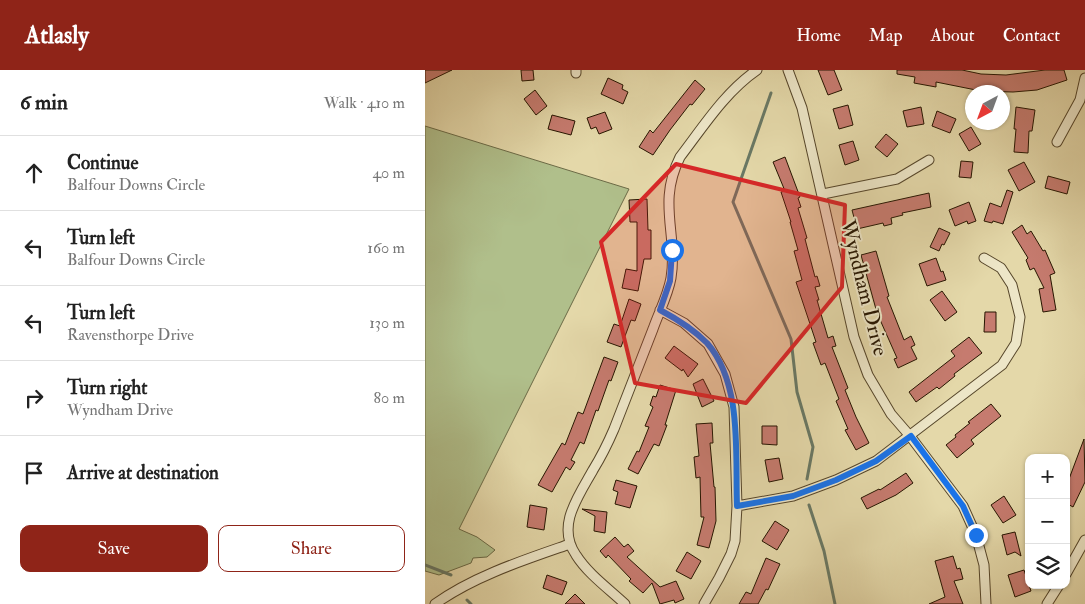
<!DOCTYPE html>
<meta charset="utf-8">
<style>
:root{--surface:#fff;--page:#f6f6f6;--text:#222;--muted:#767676;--line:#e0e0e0;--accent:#8f2418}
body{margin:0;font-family:"IM FELL Double Pica",serif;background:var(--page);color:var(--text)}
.controls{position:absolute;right:15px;bottom:15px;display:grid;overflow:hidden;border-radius:10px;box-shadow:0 1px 4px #0004}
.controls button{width:45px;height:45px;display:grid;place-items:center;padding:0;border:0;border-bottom:1px solid var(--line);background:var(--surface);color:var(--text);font:25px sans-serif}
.compass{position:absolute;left:540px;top:15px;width:45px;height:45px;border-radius:50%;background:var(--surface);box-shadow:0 1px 4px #0004;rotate:221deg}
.stop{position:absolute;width:15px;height:15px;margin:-11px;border:4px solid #1a73e8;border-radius:50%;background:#fff}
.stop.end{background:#1a73e8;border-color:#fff;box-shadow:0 1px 5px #0008}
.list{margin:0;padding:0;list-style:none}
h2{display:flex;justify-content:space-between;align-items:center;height:65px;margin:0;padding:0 20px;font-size:21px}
h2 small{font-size:16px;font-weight:400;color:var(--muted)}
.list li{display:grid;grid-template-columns:32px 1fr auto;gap:15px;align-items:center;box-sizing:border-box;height:75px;padding:0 20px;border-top:1px solid var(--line)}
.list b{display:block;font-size:19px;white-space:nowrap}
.list p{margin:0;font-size:16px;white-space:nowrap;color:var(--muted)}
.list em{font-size:16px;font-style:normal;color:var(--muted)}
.actions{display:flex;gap:10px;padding:15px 20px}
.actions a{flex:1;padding:11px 0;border:1px solid var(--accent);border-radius:10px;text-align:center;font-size:18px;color:var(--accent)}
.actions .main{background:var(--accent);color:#fff}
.icon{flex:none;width:28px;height:28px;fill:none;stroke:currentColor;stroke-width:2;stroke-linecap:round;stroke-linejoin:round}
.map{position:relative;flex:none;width:660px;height:534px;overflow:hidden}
header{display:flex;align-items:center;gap:30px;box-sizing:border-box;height:70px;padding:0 25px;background:var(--accent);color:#fff}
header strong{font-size:24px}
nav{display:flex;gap:28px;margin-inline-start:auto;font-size:18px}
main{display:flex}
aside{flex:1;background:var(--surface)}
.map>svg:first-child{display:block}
.green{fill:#b0bf8b;stroke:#6b6a46}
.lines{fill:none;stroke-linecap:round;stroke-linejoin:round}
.stream{stroke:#697864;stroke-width:3}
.building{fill:#c67b6f;stroke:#261500}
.street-casing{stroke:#56462a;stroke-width:11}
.street{stroke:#ede6c7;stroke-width:9}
.route{stroke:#1a73e8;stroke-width:6}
.marked{fill:#d62828;fill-opacity:0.2;stroke:#d62828;stroke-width:4;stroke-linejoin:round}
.labels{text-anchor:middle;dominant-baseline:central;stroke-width:4;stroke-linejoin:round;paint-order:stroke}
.street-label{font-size:21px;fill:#261500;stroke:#ede6c7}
</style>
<header>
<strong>Atlasly</strong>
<nav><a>Home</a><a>Map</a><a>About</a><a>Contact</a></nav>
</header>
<main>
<aside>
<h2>6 min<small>Walk · 410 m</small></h2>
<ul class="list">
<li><svg class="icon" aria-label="ahead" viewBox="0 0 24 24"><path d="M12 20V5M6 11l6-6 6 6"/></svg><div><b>Continue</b><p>Balfour Downs Circle</p></div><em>40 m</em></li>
<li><svg class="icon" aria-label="left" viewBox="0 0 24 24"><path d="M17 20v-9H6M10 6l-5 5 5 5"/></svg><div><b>Turn left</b><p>Balfour Downs Circle</p></div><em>160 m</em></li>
<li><svg class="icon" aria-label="left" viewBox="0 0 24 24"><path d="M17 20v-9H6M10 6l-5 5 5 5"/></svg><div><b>Turn left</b><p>Ravensthorpe Drive</p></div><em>130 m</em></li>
<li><svg class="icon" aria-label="right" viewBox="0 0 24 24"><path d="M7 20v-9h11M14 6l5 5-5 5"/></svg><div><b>Turn right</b><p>Wyndham Drive</p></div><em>80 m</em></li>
<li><svg class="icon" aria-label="arrive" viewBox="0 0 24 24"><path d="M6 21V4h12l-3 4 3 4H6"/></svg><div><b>Arrive at destination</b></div></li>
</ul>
<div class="actions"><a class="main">Save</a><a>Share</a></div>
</aside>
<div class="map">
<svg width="660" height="534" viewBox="0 0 660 534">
<rect width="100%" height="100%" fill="#e4d8a9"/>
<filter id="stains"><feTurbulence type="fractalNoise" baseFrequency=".004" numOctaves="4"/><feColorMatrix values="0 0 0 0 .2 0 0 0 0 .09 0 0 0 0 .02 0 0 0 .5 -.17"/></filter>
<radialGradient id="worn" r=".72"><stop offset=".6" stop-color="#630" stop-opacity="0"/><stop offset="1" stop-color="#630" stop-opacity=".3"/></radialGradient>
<!-- green -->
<path class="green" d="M0,56L204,119L34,459L52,467L70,480L62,487L48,488L46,493L14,505L0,501Z"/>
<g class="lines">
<!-- stream -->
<path class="stream" d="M346,23L308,132L366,269L372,322L388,377L382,409
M384,435L399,481L410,534
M0,495L26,505
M42,530L46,534"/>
</g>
<!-- building -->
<path class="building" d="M0,0H27L0,13Z
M96,0H108L109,10L97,11Z
M393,0H409L417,20L403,25Z
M472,0H537L556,4L581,5L620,0H639L642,10L612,20L588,22L556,21L511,12V17L489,13L490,7L472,4Z
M183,8L198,15L197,19L203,22L198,34L176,24Z
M270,10L280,19L267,35L265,34L245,60L228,85L214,77L225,60L228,63Z
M110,20L122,36L111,45L99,29Z
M423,35L428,55L414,59L408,39Z
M496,37L499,54L482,57L478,41Z
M591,37L610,40L607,61H604L603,83L589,82L591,59H589Z
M512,41L531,49L525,63L507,56Z
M180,42L187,59L174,64L171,57L166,59L162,48Z
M127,45L150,51L146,65L123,59Z
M546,57L556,74L544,81L534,64Z
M461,64L473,74L462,87L450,77Z
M428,71L434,90L420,95L414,75Z
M360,87L375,127L373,128L376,137L373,138L382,168L380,169L390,207L392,206L395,216L390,217L394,230H392L403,268L408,266L411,276L407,277L423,318L420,320L431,347L444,373L431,380L420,360L423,359L411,331L414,329L400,293L396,295L388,273L391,272L371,212L377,210L369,181L373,180L365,152H366L356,122L360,121L348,92Z
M536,91L548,92L546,108L534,107Z
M599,92L610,112L594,121L583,100Z
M623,106L645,112L642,124L620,118Z
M582,120L588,122L578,154L568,151L567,153L559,151L565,133L576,137Z
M504,123L506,137L477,143L478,145L466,148L467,154L459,156L458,153L432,159L427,140Z
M222,129L223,160H226V189H219L213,221L197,218L201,199L212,201V152H205L204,130Z
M544,132L551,151L543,154L542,151L530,156L524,140Z
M597,155L602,164L606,161L618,181L620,180L630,203L625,205L631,240L618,242L614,219L619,218L609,198L605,200L601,190L603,188L587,162Z
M514,158L525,163L519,175L517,174L514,181L505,177Z
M451,181L464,226L462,227L479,270L486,266L490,275L486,277L492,289L473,298L469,289L472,288L452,243L436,185Z
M511,188L516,202L518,201L521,210L502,216L494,194Z
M517,221L532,242L520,251L505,230Z
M204,229L216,234L210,251L206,250L196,277L182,272L189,254L195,256Z
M560,242H571V262H559Z
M544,267L557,283L529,304L530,306L514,319L512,317L491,332L484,322L530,286L526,281Z
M249,276L273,294L263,307L258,299L257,301L240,288Z
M179,287L193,292L186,311L184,310L173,341L171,340L159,374L155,372L146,390L150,392L145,400L141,397L127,422L113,415L137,373L140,375L153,342L158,344Z
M278,309L289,331L277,337L268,314Z
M235,315L251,320L240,355H242L234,376L229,374L213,404L203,399L212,381L214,382L224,357L220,356L228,337L225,335L228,326L231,327Z
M566,334L576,346L546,370L549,374L532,388L521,375L531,367L530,365L545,353L543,352Z
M287,353L288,373H285L289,417H290L291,451L284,478L272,475L279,447H276L275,407L271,408L269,387L274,386L271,354Z
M337,356H352V375L337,374Z
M659,369L660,412L648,437L641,433V407L644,409Z
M354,388L358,409L344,412L340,390Z
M481,403L488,413L471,425L442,439L436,428L454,419L455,420Z
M191,410L212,416L205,438L190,434L193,422L188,420Z
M579,426L591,445L578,453L566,435Z
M105,435L122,438L119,460L102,457Z
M157,439L182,442L180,463L169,461L170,446Z
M350,451L364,460L352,480L337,471Z
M590,462L596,486L590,482L582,485L577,465Z
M190,467L199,477L203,474L209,481L202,487L235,517L251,511L259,529L250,533L249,530L235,534L227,513L218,523L204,511L206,509L183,485L181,488L175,481Z
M262,482L276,491L266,509L251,501Z
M528,486L532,499L535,498L538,509L529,511L538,534H504L520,527L510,491Z
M341,488L355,494L343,520L341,519L333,534H314L321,522L326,524Z
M599,500L606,521L590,527L583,505Z
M122,505L142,512L137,525L118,518Z
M150,524L160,534H140Z"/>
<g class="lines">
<defs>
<path id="street" d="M363,0L377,38L429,267L443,305L466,344L485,366L538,436L551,465L559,495L561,534
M151,3V0
M632,72L655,30L660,8
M398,124L472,109L504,90
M235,240L259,253L283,274L300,304L309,337L312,436L310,471L306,484L294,508L279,534
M312,436L368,426L411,410L451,391L577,295L591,273L595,247L587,215L576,198L559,188
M641,504L660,470
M10,534C49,506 99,490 145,474
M200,534C184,519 163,504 151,485C131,456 153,427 168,400C176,387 183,373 189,359C202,326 215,292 228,259C234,242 243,225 246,208C253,163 232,133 255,87C278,57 300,22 332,0
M622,534L634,515"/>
</defs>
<!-- street casing -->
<use href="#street" class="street-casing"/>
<!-- street -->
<use href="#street" class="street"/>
</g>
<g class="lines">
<!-- route -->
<path class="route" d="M247,180L245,211L235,240C252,249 268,259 282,273C318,314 310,385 312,436L368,426L411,410L451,391L486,366L538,436L551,465"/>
</g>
<!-- marked area -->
<path class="marked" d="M251,94L420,135L417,217L321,333L210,313L176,172Z"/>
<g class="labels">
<!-- street labels -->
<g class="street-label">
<text transform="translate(439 218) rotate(76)">Wyndham Drive</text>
</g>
</g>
<rect width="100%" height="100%" filter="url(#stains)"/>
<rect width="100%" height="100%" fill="url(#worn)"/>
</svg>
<div class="controls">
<button>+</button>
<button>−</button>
<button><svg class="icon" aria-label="layers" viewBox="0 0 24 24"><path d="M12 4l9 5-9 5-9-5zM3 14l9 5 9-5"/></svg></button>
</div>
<svg class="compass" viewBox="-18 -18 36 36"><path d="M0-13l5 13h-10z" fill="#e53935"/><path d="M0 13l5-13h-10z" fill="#767676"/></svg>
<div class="stop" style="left:247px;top:180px"></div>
<div class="stop end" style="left:551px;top:465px"></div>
</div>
</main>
